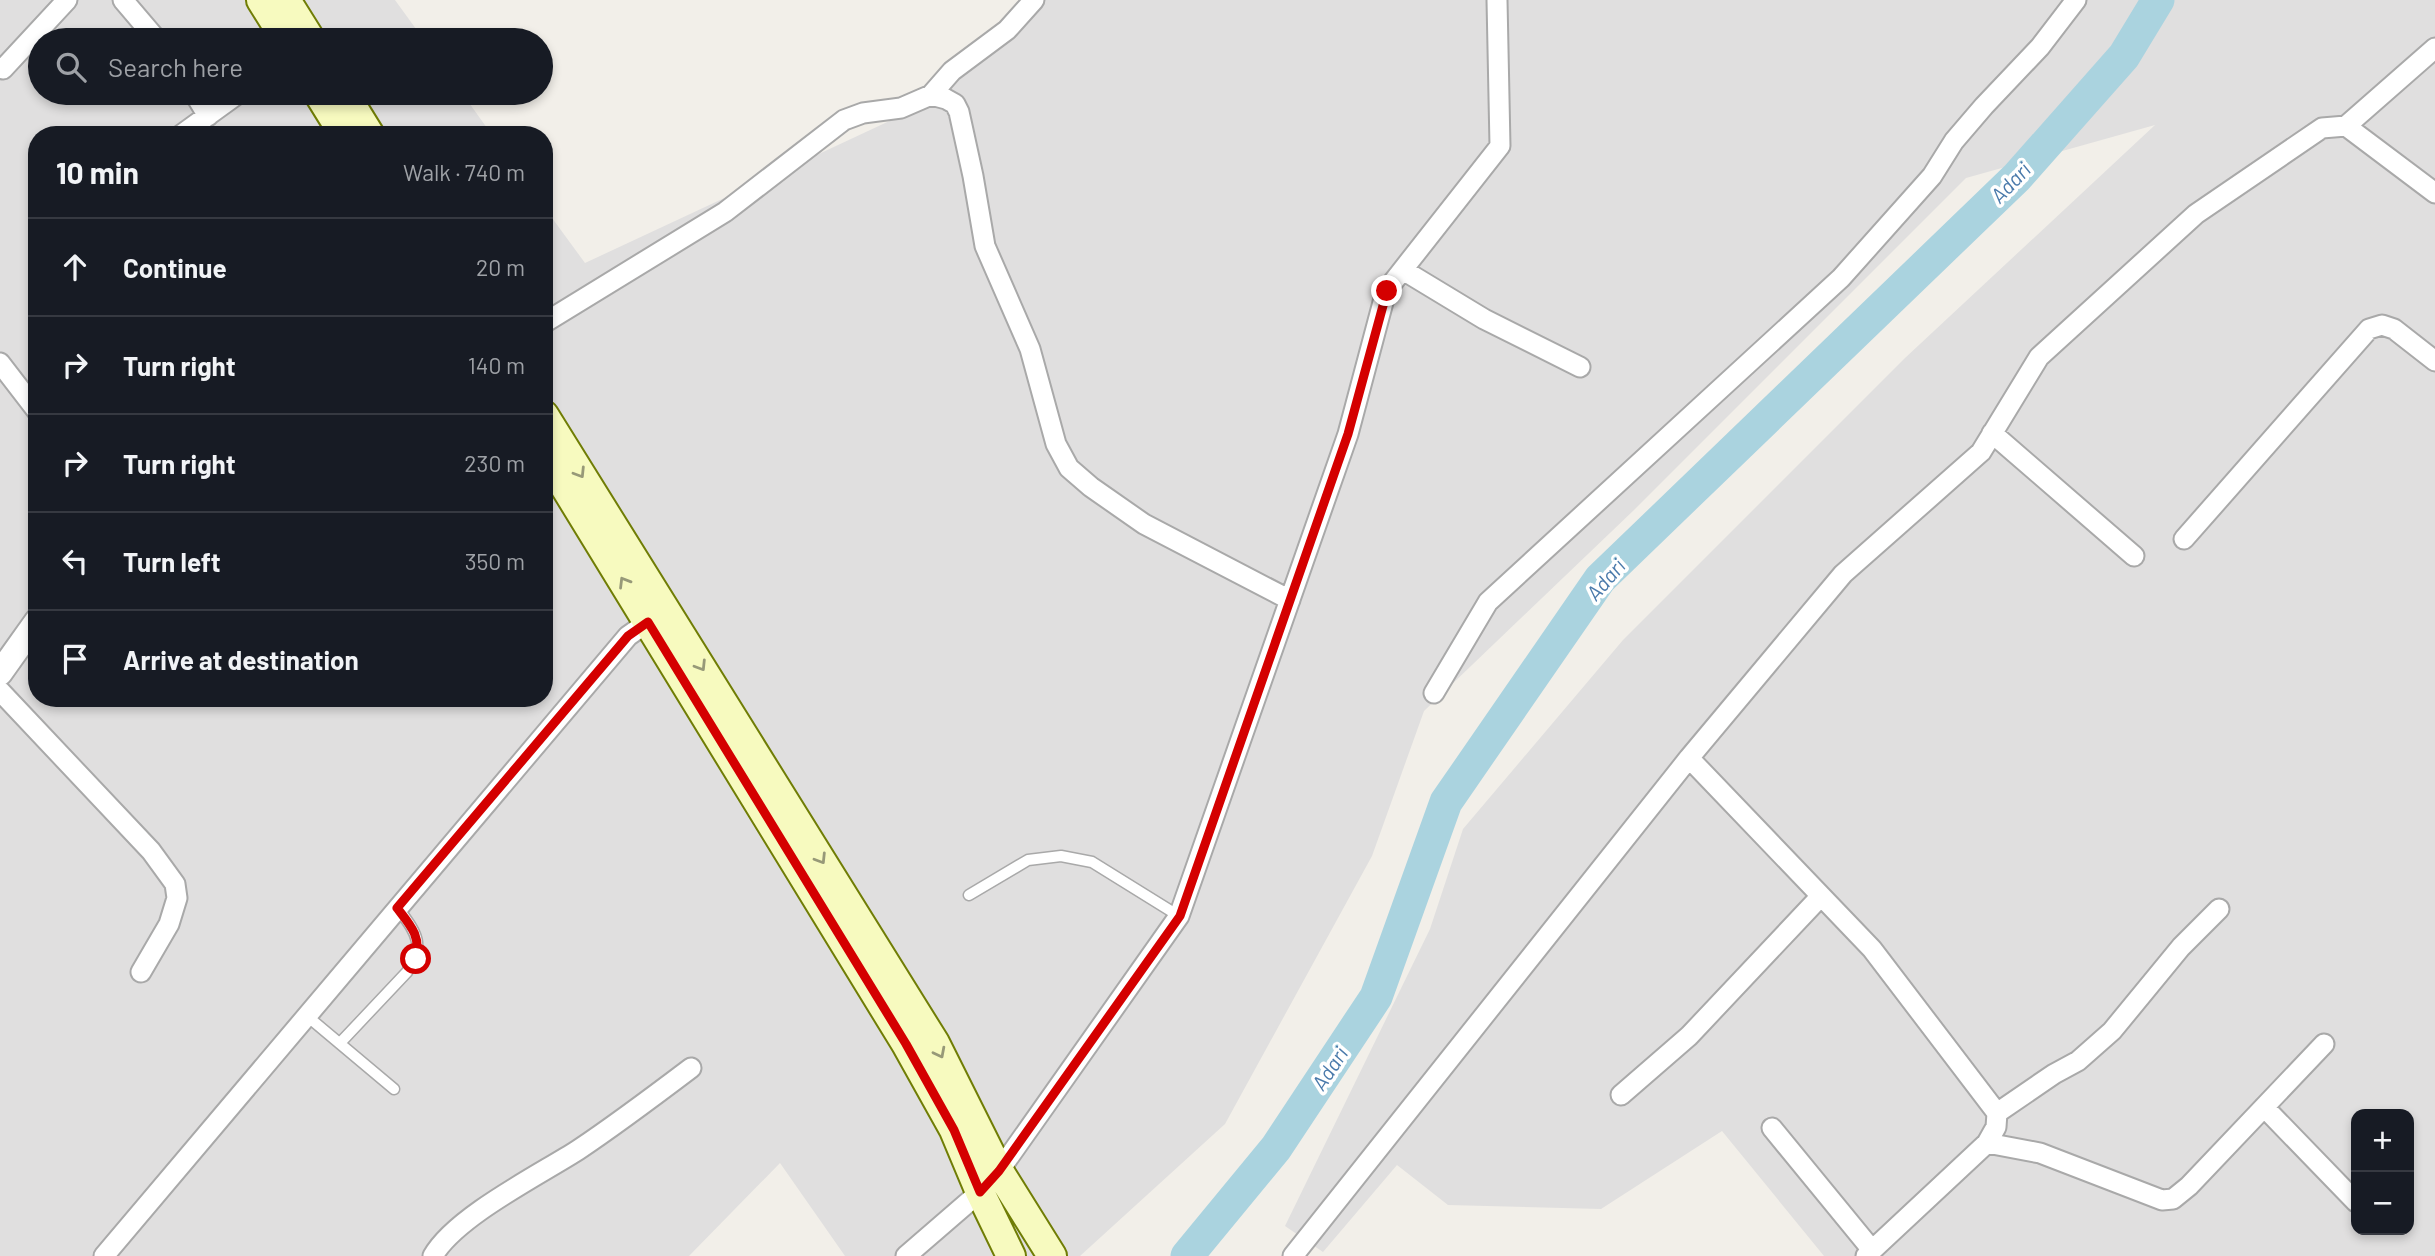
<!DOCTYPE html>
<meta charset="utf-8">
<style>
:root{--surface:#171b24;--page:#20242c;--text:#f1f3f6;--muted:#9ea1a6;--line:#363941}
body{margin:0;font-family:Barlow,sans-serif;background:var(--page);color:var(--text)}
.controls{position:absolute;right:21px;bottom:21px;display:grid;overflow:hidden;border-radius:14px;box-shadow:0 4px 10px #0003}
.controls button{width:63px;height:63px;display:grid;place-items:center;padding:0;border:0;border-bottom:2px solid var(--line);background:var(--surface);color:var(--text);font:35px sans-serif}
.stop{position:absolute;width:21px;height:21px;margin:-16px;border:5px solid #d40000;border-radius:50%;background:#fff}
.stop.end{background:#d40000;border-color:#fff;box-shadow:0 2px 7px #0008}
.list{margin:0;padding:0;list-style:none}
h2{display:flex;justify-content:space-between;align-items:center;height:91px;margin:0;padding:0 28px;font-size:30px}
h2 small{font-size:23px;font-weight:400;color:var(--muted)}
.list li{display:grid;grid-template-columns:46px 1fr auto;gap:21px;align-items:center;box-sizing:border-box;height:98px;padding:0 28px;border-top:2px solid var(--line)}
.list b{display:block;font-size:26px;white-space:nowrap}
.list em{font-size:23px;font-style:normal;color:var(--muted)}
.icon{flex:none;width:38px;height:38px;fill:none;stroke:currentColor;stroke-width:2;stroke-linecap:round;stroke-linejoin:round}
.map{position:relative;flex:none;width:2435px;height:1256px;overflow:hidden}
.search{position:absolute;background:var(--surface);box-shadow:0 4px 10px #0003;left:28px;top:28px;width:525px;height:77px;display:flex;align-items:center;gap:18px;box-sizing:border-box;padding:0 24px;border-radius:38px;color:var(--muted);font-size:26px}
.panel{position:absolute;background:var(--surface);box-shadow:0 4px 10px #0003;left:28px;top:126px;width:525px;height:581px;border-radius:28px}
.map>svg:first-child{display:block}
.residential{fill:#e0dfdf;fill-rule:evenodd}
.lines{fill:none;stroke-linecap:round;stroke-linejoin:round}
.river{stroke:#aad3df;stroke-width:33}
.service-casing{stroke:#a9a9a9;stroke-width:13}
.minor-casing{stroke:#a9a9a9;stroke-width:23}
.tertiary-casing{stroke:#a9a9a9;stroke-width:28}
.secondary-casing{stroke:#707d05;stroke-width:32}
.service{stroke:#fff;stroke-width:10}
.minor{stroke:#fff;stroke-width:19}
.tertiary{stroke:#fff;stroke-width:24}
.secondary{stroke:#f7fabf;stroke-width:28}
.oneway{stroke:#979978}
.route{stroke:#d40000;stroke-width:9}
.labels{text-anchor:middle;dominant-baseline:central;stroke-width:7;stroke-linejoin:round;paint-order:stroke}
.water-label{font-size:21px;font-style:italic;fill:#4a7aab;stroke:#fff}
</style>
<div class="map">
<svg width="2435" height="1256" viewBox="0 0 2435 1256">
<rect width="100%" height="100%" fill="#f2efe9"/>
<!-- residential -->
<path class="residential" d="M0,0H395L424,40H40V93H462L492,135H37V698H544V207L585,263L928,103L1030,0H2435V1256H1824L1722,1131L1601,1209L1448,1205L1397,1165L1323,1252L1285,1226L1430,929L1463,829L1623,640L1905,358L2155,125L1966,178L1634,510L1424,711L1372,856L1225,1124L1080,1256H845L780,1163L689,1256H0ZM2356,1114H2409V1230H2356Z"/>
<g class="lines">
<!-- river -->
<path class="river" d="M1187,1256L1276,1148L1376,997L1446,802L1600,579L2017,177L2124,56L2158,0"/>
<defs>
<path id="service" d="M969,895L1028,860L1061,856L1092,862L1179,916
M307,1016L394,1089
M340,1043L407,972C426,944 416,933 398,908"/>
<path id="minor" d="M123,0L157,40
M3,69L67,0
M194,93L208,116
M931,95L952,71L1007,30L1034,0
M2346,126L2435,48
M181,135L239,93
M1403,270L1484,319L1580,367
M544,323L725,212L844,120L863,113L901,108L931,95L946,99L955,104L959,112L973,176L985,246L1030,349L1056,444L1069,468L1091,487L1144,524L1290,600
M0,363L37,411
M1992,433L2134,556
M2184,539L2369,329L2382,325L2394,329L2435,361
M0,691L151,851L175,884L177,898L169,924L141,972
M1434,693L1488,602L1841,278L1932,176L1954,141L1984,106L2040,47L2076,0
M1689,758L1872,949L1997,1113L1996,1127L1987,1143L1866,1256
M1621,1095L1689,1036L1821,896
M2264,1107L2356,1202
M1997,1113L2054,1074L2078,1061L2112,1031L2181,947L2219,909
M1772,1128L1872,1250
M1987,1143L2040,1153L2162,1200L2173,1199L2189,1186L2324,1044
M104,1256L628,636L648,622
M433,1256C455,1217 539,1175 578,1150C617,1124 654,1096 691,1068
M906,1256L980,1192L999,1171L1179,916L1348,434L1386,291L1500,146L1497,0
M1293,1256L1689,758L1843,574L1981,452L2039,357L2196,214L2322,128L2346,126L2435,193"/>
<path id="tertiary" d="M0,673L37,621"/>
<path id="secondary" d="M261,0L286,40
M286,0L311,40
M318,93L344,135
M344,93L370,135
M544,415L935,1043L999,1171L1052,1256
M544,453L906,1044L954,1130L980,1192L1011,1256"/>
</defs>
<!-- service casing -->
<use href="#service" class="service-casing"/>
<!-- minor casing -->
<use href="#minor" class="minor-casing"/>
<!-- tertiary casing -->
<use href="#tertiary" class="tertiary-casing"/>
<!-- secondary casing -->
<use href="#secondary" class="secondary-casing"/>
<!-- service -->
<use href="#service" class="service"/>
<!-- minor -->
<use href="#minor" class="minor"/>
<!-- tertiary -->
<use href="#tertiary" class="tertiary"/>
<!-- secondary -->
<use href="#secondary" class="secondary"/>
</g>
<!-- one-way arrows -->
<defs><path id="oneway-chevron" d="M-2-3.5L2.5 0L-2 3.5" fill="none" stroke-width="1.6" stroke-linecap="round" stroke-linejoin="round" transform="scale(1.75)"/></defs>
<g class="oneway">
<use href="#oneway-chevron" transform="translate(580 473) rotate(58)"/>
<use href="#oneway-chevron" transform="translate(624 582) rotate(-121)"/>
<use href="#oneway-chevron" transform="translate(701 666) rotate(58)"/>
<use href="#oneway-chevron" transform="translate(821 859) rotate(58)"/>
<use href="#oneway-chevron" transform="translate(940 1053) rotate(63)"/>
</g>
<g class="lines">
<!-- route -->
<path class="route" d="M416,959C421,936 411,926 397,908L628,636L648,622L906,1044L954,1130L980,1192L999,1171L1180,916L1348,434L1387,291"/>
</g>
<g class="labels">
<!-- water labels -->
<g class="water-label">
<text transform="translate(2010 182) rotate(-46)">Adari</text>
<text transform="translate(1605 579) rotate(-49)">Adari</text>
<text transform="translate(1329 1068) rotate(-56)">Adari</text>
</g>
</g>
</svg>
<div class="controls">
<button>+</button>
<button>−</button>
</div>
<div class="stop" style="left:416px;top:959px"></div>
<div class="stop end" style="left:1387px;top:291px"></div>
<div class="search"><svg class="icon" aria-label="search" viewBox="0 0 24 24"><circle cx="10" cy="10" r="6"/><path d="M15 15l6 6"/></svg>Search here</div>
<section class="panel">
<h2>10 min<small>Walk · 740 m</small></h2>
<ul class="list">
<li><svg class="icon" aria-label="ahead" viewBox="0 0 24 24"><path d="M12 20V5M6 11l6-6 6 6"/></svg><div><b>Continue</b></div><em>20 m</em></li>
<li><svg class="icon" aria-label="right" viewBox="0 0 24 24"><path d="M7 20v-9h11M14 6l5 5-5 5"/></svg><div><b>Turn right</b></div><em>140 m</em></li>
<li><svg class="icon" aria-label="right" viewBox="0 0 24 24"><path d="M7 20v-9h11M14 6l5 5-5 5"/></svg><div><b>Turn right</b></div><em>230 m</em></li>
<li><svg class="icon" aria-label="left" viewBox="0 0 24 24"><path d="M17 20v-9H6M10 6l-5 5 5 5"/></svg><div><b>Turn left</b></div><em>350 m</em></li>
<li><svg class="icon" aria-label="arrive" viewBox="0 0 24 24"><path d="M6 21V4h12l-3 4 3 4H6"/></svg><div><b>Arrive at destination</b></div></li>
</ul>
</section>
</div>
